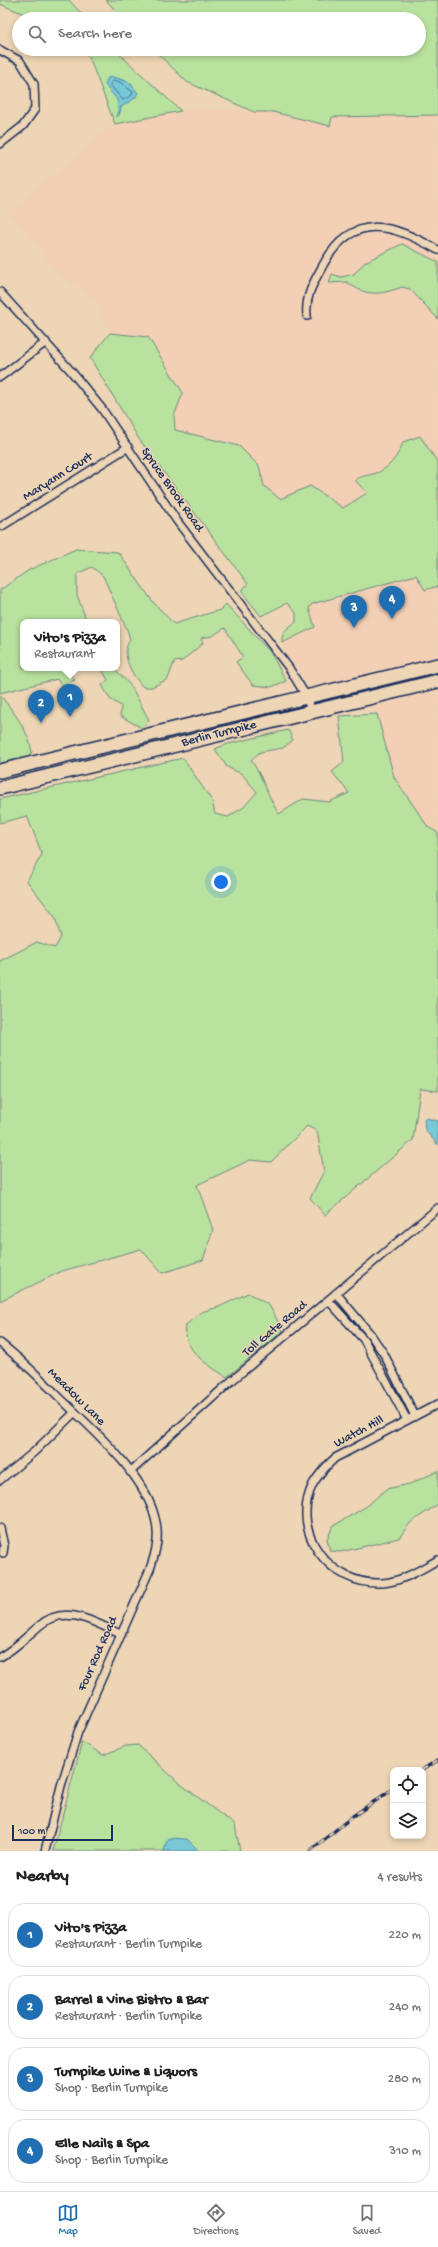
<!DOCTYPE html>
<meta charset="utf-8">
<style>
:root{--surface:#fff;--page:#f6f6f6;--text:#202124;--muted:#757577;--line:#e0e0e0;--accent:#1f6fb2}
body{margin:0;font-family:"Gochi Hand",sans-serif;background:var(--page);color:var(--text)}
.controls{position:absolute;right:12px;bottom:12px;display:grid;overflow:hidden;border-radius:8px;box-shadow:0 2px 6px #0003}
.controls button{width:36px;height:36px;display:grid;place-items:center;padding:0;border:0;border-bottom:1px solid var(--line);background:var(--surface);color:var(--text);font:20px sans-serif}
.scale{position:absolute;left:12px;bottom:10px;width:101px;box-sizing:border-box;padding-left:4px;border:2px solid #1b2f5e;border-top:0;font-size:11px;line-height:14px;white-space:nowrap;color:#1b2f5e;-webkit-text-stroke:3px #edd5b5;paint-order:stroke}
.you{position:absolute;left:221px;top:882px;width:14px;height:14px;margin:-10px;border:3px solid #fff;border-radius:50%;background:#1a73e8;box-shadow:0 0 0 6px #1a73e833}
.badge{display:grid;place-items:center;width:26px;height:26px;border-radius:50%;background:var(--accent);color:#fff;font-size:13px;font-weight:700}
.pin{position:absolute;translate:-50% -33px;filter:drop-shadow(0 1px 2px #0008)}
.pin::after{content:'';position:absolute;top:21px;width:14px;height:12px;background:inherit;clip-path:polygon(0 0,100% 0,50% 100%)}
.popup{position:absolute;left:20px;top:619px;width:100px;height:52px;box-sizing:border-box;display:grid;place-content:center;border-radius:8px;background:var(--surface);filter:drop-shadow(0 1px 3px #0005);font-size:13px;white-space:nowrap;color:var(--muted)}
.popup b{font-size:15px;color:var(--text)}
.popup::after{content:'';position:absolute;left:50%;top:100%;margin-left:-8px;border:8px solid transparent;border-top-color:var(--surface)}
.list{margin:0;padding:0;list-style:none}
h2{display:flex;justify-content:space-between;align-items:center;height:52px;margin:0;padding:0 16px;font-size:17px}
h2 small{font-size:13px;font-weight:400;color:var(--muted)}
.list li{display:grid;grid-template-columns:26px 1fr auto;gap:12px;align-items:center;box-sizing:border-box;height:64px;margin:0 8px 8px;padding:0 8px;border:1px solid var(--line);border-radius:16px}
.list b{display:block;font-size:15px;white-space:nowrap}
.list p{margin:0;font-size:13px;white-space:nowrap;color:var(--muted)}
.list em{font-size:13px;font-style:normal;color:var(--muted)}
.icon{flex:none;width:22px;height:22px;fill:none;stroke:currentColor;stroke-width:2;stroke-linecap:round;stroke-linejoin:round}
.map{position:relative;flex:none;width:438px;height:1851px;overflow:hidden}
.search{position:absolute;background:var(--surface);box-shadow:0 2px 6px #0003;left:12px;right:12px;top:12px;height:44px;display:flex;align-items:center;gap:10px;box-sizing:border-box;padding:0 14px;border-radius:22px;color:var(--muted);font-size:15px}
.sheet{height:340px;background:var(--surface)}
nav{display:flex;justify-content:space-around;align-items:center;box-sizing:border-box;height:56px;border-top:1px solid var(--line);background:var(--surface);font-size:11px;color:var(--muted)}
nav a{display:grid;justify-items:center;gap:2px}
nav .on{color:var(--accent)}
.map>svg:first-child{display:block}
.built{fill:#f2cfb5}
.green{fill:#b9e29e;stroke:#6a887e;fill-rule:evenodd}
.water{fill:#79c8d7;stroke:#538ba7}
.lines{fill:none;stroke-linecap:round;stroke-linejoin:round}
.shore{stroke:#416c8e;stroke-width:1}
.street-casing{stroke:#1b2f5e;stroke-width:10}
.highway-casing{stroke:#1b2f5e;stroke-width:16}
.street{stroke:#edd5b5;stroke-width:7}
.highway{stroke:#edd5b5;stroke-width:13}
.rail-casing{stroke:#1b2f5e;stroke-width:3.5}
.rail{stroke:#edd5b5;stroke-width:2;stroke-dasharray:6;stroke-linecap:butt}
.labels{text-anchor:middle;dominant-baseline:central;stroke-width:3;stroke-linejoin:round;paint-order:stroke}
.street-label{font-size:13px;fill:#1b2f5e;stroke:#edd5b5}
</style>
<div class="map">
<svg width="438" height="1851" viewBox="0 0 438 1851">
<rect width="100%" height="100%" fill="#edd5b5"/>
<filter id="ink" filterUnits="userSpaceOnUse"><feTurbulence type="fractalNoise" baseFrequency=".025" numOctaves="2"/><feDisplacementMap in="SourceGraphic" scale="8" xChannelSelector="R" yChannelSelector="G"/><feConvolveMatrix kernelMatrix="1 2 1 2 8 2 1 2 1" color-interpolation-filters="sRGB"/></filter>
<g filter="url(#ink)">
<!-- built -->
<path class="built" d="M196,108L254,112H273L330,126L331,117L438,115V262L402,244L365,262L354,274L341,277L330,283L347,282L358,292L384,294L402,286L410,289L438,319V463L420,437L403,442L400,452L389,465L375,474L362,476L355,480L367,493L343,509L310,486L280,499L264,486L259,466L239,446L175,430L174,416L183,393L148,337L110,333L95,298L64,278L8,213L115,124Z
M416,575L425,589L438,586V833L428,827L394,777L366,675L319,686L308,681L288,658L282,643L309,632V608L312,604Z"/>
<!-- green -->
<path class="green" d="M0,0H69L86,19H36L0,4Z
M106,0H438V115L332,117L330,126L273,112H254L187,82L153,49H419V19H123Z
M80,49H114L181,111L115,124L89,57ZM113,77L129,82L132,86V100L121,107L119,115L116,117C118,112 120,105 118,100C115,91 102,89 108,78Z
M402,244L438,262V319L410,289L402,287C380,295 366,297 347,282L329,283L332,274L341,277L354,274L365,262Z
M110,333L148,337L183,393L174,416L175,430L239,446L259,466L264,486L280,499L310,486L343,508L367,493L355,480C361,476 366,476 373,474C388,471 399,455 403,442L420,436L438,463V586L425,590L416,575L312,604L309,608L315,627L282,643C281,632 287,628 296,622V613L287,603L261,616L241,591L248,584L139,439L90,358Z
M76,549L118,552L153,602L174,624L220,610L226,604L271,653L286,681L271,687L253,685L236,662L243,657L225,628L212,636L201,638L203,643L182,661L174,662L168,679L152,687H143C133,676 119,654 130,640L128,632L103,576L92,567L77,574V595L87,622H23V668H64L75,680L61,685L57,679L0,693V590L29,570Z
M101,668H114L131,686L149,720L142,728L120,716L121,706L110,699L102,685L108,680Z
M0,695C13,711 29,731 32,752L28,759L0,766Z
M377,714L394,777L428,827L438,833V1091L420,1089L413,1140L325,1215L310,1198L324,1171L317,1131L307,1126L271,1162L250,1160L197,1185L213,1230L203,1260L162,1273L141,1249L62,1271L0,1301V961L37,942L55,948L61,937L55,917L27,881L42,854L27,816L0,823V799L183,758L212,801L215,814L228,817L244,807L257,792L242,774L227,767L215,749L228,744L288,730L293,740L283,748L260,752L251,760C263,777 268,797 279,814L303,799L329,802L349,793L332,772L344,762L339,716Z
M248,1293L269,1305L283,1331L227,1377C208,1365 182,1351 186,1325L201,1312L219,1307Z
M438,1471V1504L410,1523L399,1538L341,1552L330,1551L327,1539L333,1526L367,1506L386,1489L410,1484Z
M82,1742L103,1755L126,1746L138,1745L179,1783L235,1825L240,1851H53Z"/>
<!-- water -->
<path class="water" d="M113,77L129,82L138,93L135,98L121,107L119,115L116,117C122,96 114,100 105,84L108,78Z
M426,1118L438,1121V1145L425,1130L424,1120Z
M169,1838L187,1839L199,1851H164L166,1843Z"/>
<g class="lines">
<!-- shore -->
<path class="shore" d="M113,81L120,82L133,92L132,95L123,100L110,85Z"/>
<defs>
<path id="street" d="M0,50L20,61L34,84L35,109L23,126L0,144
M0,292L71,371L102,409L177,521L289,668L306,696L311,711
M307,316C305,297 313,283 322,267C352,210 392,224 438,250
M0,377L46,342
M2,526L128,447
M336,1293L371,1335L384,1354L415,1416
M328,1300L364,1340L407,1420
M0,1343C21,1359 40,1378 58,1396C91,1428 144,1473 155,1518C160,1536 156,1552 150,1569L78,1732L61,1786L45,1851
M438,1404L335,1458C326,1466 319,1474 313,1484C289,1532 330,1586 382,1583C402,1582 421,1569 438,1560
M130,1472L229,1383L438,1208
M0,1480L34,1452L75,1412
M0,1528L4,1546L3,1553
M0,1657C15,1649 26,1637 39,1626C65,1603 94,1622 120,1634"/>
<path id="highway" d="M0,771L438,665
M0,788L438,681"/>
</defs>
<!-- street casing -->
<use href="#street" class="street-casing"/>
<!-- highway casing -->
<use href="#highway" class="highway-casing"/>
<!-- street -->
<use href="#street" class="street"/>
<!-- highway -->
<use href="#highway" class="highway"/>
<defs>
<path id="rail" d="M422,1770L438,1760
M310,1851L353,1816L393,1789"/>
</defs>
<!-- rail casing -->
<use href="#rail" class="rail-casing"/>
<!-- rail -->
<use href="#rail" class="rail"/>
</g>
</g>
<g class="labels">
<!-- street labels -->
<g class="street-label">
<text transform="translate(58 477) rotate(-32)">Maryann Court</text>
<text transform="translate(172 490) rotate(55)">Spruce Brook Road</text>
<text transform="translate(219 734) rotate(-14)">Berlin Turnpike</text>
<text transform="translate(275 1329) rotate(-40)">Toll Gate Road</text>
<text transform="translate(76 1397) rotate(45)">Meadow Lane</text>
<text transform="translate(359 1432) rotate(-28)">Watch Hill</text>
<text transform="translate(98 1654) rotate(-66)">Four Rod Road</text>
</g>
</g>
</svg>
<div class="controls">
<button><svg class="icon" aria-label="locate" viewBox="0 0 24 24"><circle cx="12" cy="12" r="6"/><path d="M12 2v4M12 18v4M2 12h4M18 12h4"/></svg></button>
<button><svg class="icon" aria-label="layers" viewBox="0 0 24 24"><path d="M12 4l9 5-9 5-9-5zM3 14l9 5 9-5"/></svg></button>
</div>
<div class="scale">100 m</div>
<div class="you"></div>
<div class="pin badge" style="left:70px;top:717px">1</div>
<div class="popup"><b>Vito's Pizza</b>Restaurant</div>
<div class="pin badge" style="left:41px;top:723px">2</div>
<div class="pin badge" style="left:354px;top:628px">3</div>
<div class="pin badge" style="left:392px;top:619px">4</div>
<div class="search"><svg class="icon" aria-label="search" viewBox="0 0 24 24"><circle cx="10" cy="10" r="6"/><path d="M15 15l6 6"/></svg>Search here</div>
</div>
<section class="sheet">
<h2>Nearby<small>4 results</small></h2>
<ul class="list">
<li><span class="badge">1</span><div><b>Vito's Pizza</b><p>Restaurant · Berlin Turnpike</p></div><em>220 m</em></li>
<li><span class="badge">2</span><div><b>Barrel &amp; Vine Bistro &amp; Bar</b><p>Restaurant · Berlin Turnpike</p></div><em>240 m</em></li>
<li><span class="badge">3</span><div><b>Turnpike Wine &amp; Liquors</b><p>Shop · Berlin Turnpike</p></div><em>280 m</em></li>
<li><span class="badge">4</span><div><b>Elle Nails &amp; Spa</b><p>Shop · Berlin Turnpike</p></div><em>310 m</em></li>
</ul>
</section>
<nav>
<a class="on"><svg class="icon" aria-label="map" viewBox="0 0 24 24"><path d="M3 6l6-2 6 2 6-2v14l-6 2-6-2-6 2zM9 4v14M15 6v14"/></svg>Map</a>
<a><svg class="icon" aria-label="directions" viewBox="0 0 24 24"><path d="M12 3l9 9-9 9-9-9zM9 14v-3h6M13 9l2 2-2 2"/></svg>Directions</a>
<a><svg class="icon" aria-label="saved" viewBox="0 0 24 24"><path d="M7 4h10v16l-5-4-5 4z"/></svg>Saved</a>
</nav>
